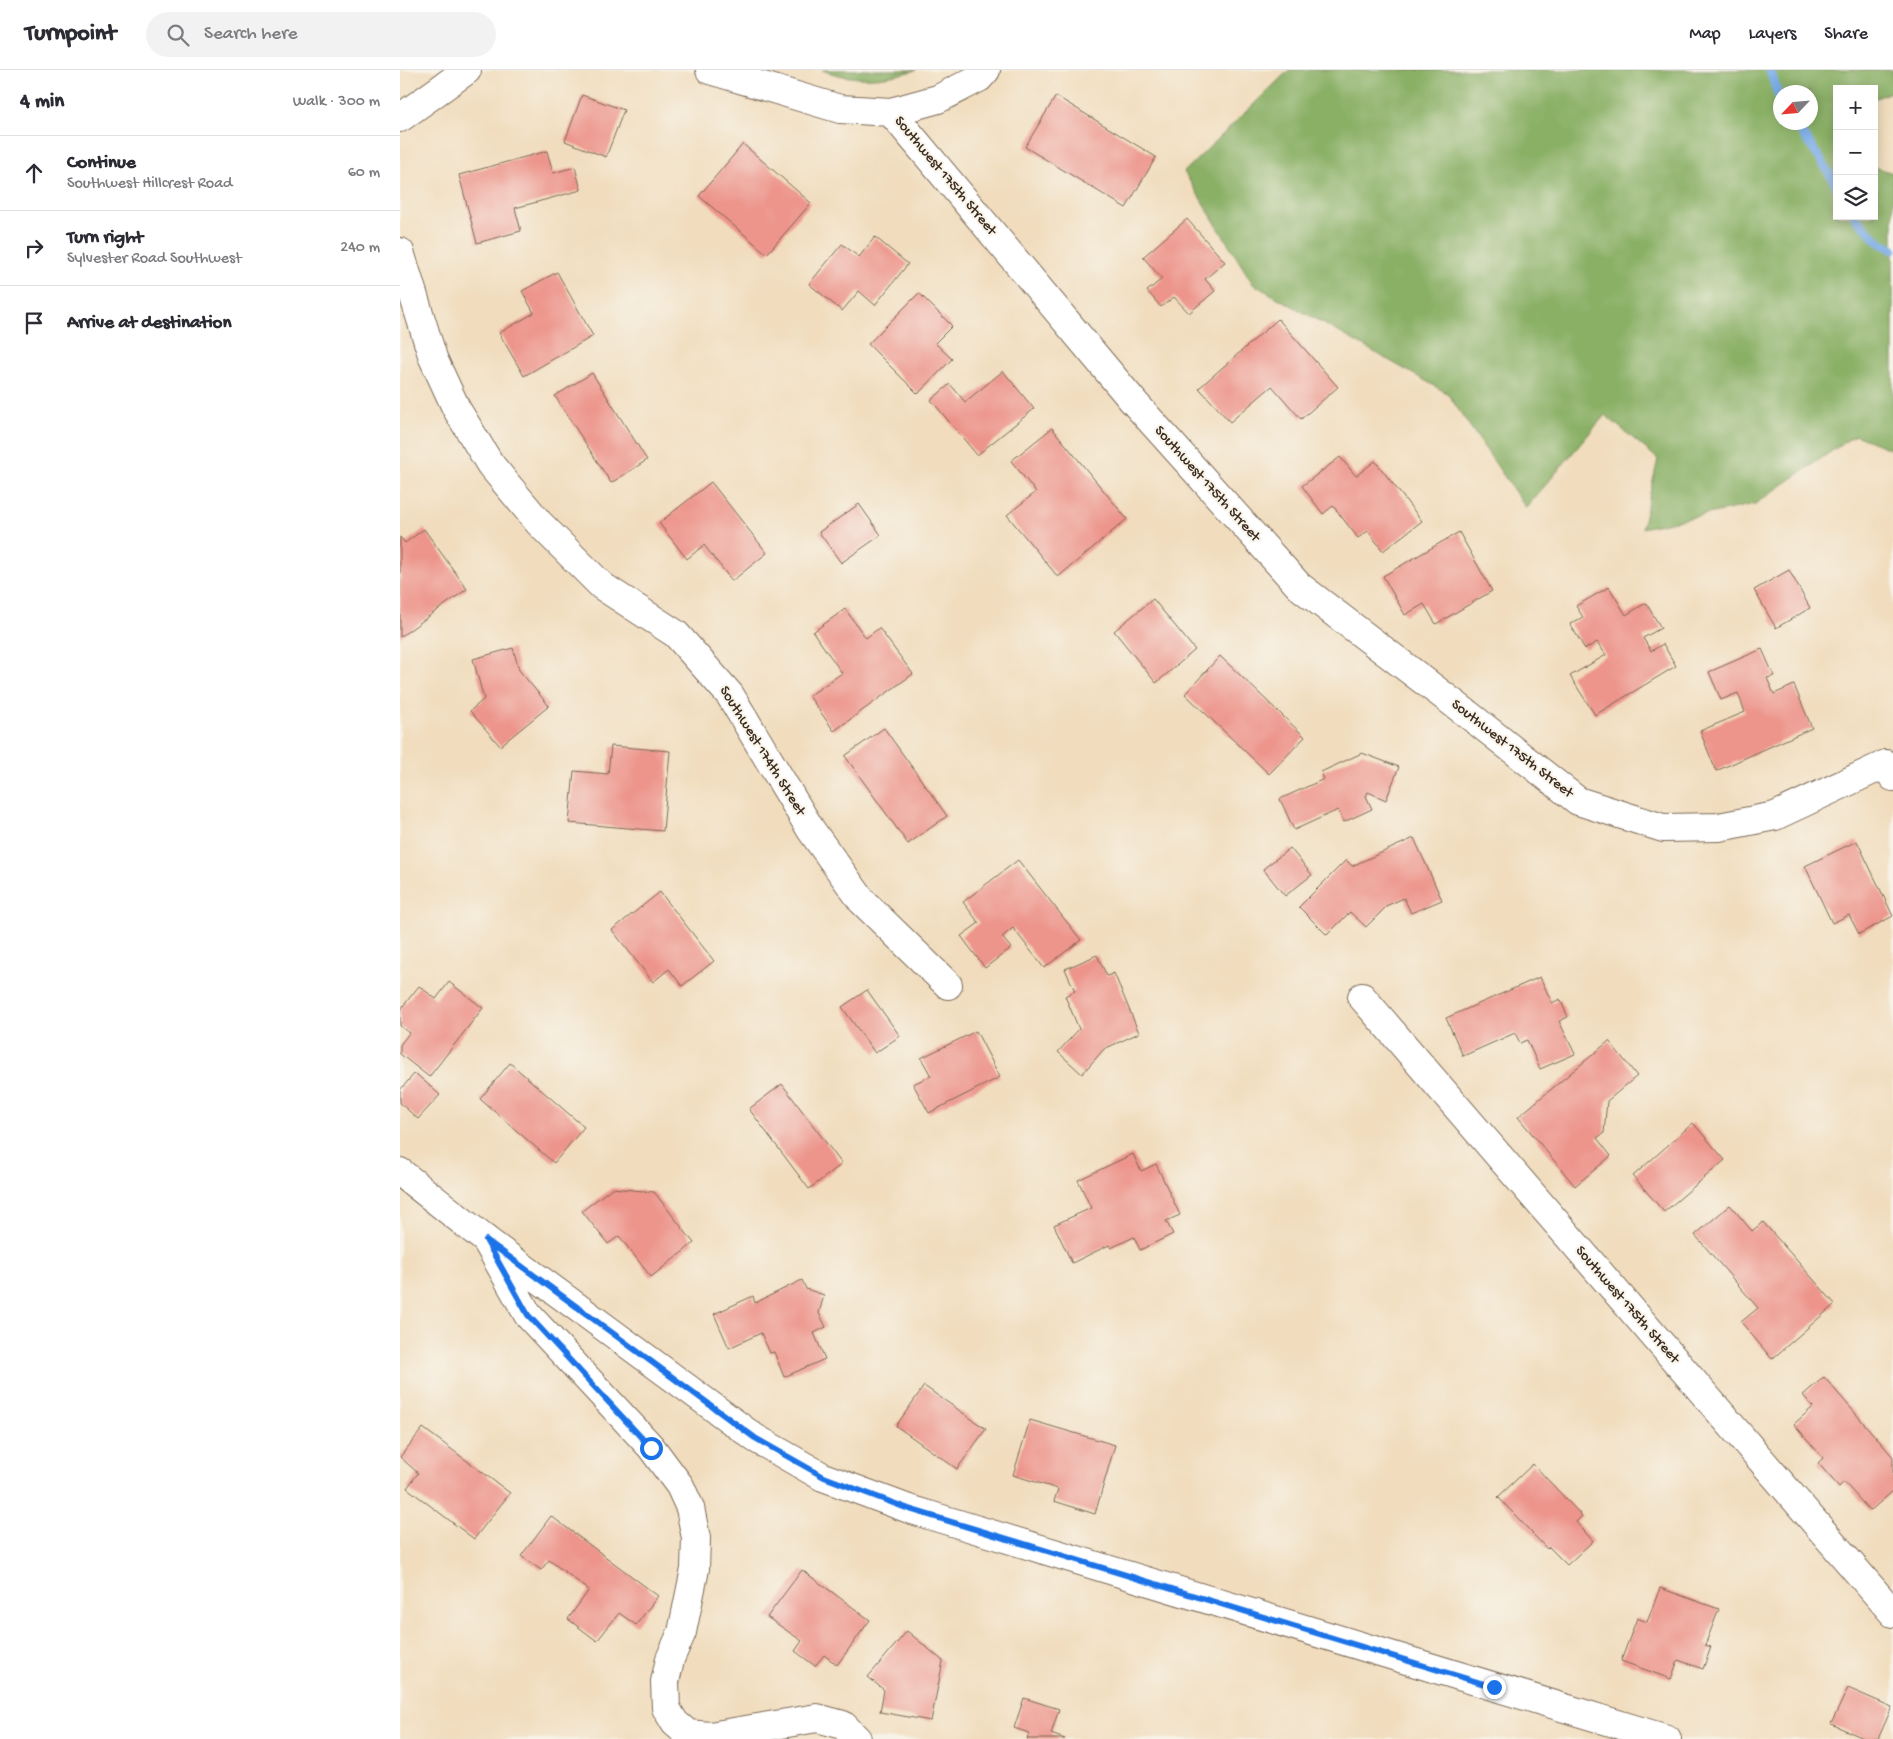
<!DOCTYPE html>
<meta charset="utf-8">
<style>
:root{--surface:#fff;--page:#f2f2f3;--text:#2b2b33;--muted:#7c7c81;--line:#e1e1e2}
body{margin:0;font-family:"Gochi Hand",sans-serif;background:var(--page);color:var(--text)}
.controls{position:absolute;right:15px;top:15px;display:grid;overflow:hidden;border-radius:0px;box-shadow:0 2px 12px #0003}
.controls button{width:45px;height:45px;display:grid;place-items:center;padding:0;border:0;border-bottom:1px solid var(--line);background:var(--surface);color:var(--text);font:25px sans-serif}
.compass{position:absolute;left:1373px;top:15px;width:45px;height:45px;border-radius:50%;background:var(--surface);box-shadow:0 2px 12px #0003;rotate:244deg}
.stop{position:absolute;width:15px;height:15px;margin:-11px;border:4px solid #1a73e8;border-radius:50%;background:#fff}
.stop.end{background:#1a73e8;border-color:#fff;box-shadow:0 1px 5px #0008}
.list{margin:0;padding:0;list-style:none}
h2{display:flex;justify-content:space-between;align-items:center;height:65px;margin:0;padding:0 20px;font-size:21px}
h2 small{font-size:16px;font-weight:400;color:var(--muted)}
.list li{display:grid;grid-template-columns:32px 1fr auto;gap:15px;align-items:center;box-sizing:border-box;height:75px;padding:0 20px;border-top:1px solid var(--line)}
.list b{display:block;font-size:19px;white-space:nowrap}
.list p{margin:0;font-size:16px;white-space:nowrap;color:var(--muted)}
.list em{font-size:16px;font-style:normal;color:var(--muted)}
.icon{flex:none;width:28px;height:28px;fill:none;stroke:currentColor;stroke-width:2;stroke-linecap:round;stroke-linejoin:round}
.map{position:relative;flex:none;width:1493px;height:1669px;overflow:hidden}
header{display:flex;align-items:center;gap:30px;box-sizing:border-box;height:70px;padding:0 25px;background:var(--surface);border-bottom:1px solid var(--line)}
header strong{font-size:24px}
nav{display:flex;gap:28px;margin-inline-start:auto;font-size:18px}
.search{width:350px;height:45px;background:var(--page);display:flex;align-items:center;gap:12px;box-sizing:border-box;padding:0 18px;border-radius:28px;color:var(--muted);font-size:19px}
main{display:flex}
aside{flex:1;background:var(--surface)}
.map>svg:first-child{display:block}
.forest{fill:#8ab066;stroke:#626d42;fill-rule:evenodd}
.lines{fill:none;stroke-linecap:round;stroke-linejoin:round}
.stream{stroke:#7bace6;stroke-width:9}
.building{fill:#ed948b}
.street-casing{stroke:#7b6956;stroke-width:30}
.secondary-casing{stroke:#7b6956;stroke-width:30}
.street{stroke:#fff;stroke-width:28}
.secondary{stroke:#fff;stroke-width:28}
.route{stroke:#1a73e8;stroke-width:6}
.labels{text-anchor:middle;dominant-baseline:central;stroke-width:4;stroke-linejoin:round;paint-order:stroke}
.street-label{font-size:15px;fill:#3b2a1e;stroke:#f7f3e8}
</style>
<header>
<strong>Turnpoint</strong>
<div class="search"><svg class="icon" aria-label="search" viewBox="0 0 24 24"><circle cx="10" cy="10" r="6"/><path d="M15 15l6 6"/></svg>Search here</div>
<nav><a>Map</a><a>Layers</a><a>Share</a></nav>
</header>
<main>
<aside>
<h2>4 min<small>Walk · 300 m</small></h2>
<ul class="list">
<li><svg class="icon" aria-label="ahead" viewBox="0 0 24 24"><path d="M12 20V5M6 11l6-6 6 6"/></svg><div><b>Continue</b><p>Southwest Hillcrest Road</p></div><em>60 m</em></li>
<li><svg class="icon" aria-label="right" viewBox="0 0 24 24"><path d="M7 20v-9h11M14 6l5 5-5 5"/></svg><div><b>Turn right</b><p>Sylvester Road Southwest</p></div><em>240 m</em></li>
<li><svg class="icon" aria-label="arrive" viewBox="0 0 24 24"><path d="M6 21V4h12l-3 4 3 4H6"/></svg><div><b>Arrive at destination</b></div></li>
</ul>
</aside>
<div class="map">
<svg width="1493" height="1669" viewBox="0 0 1493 1669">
<rect width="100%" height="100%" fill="#f7f3e8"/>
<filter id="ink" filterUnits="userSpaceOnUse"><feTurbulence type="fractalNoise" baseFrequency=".02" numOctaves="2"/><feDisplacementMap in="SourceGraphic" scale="10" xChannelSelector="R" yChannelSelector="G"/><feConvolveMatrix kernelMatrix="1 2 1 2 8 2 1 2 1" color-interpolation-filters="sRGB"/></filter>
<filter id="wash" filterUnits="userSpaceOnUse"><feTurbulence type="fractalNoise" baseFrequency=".0096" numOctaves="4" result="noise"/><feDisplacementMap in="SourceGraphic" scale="20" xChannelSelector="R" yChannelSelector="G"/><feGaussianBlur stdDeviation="1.12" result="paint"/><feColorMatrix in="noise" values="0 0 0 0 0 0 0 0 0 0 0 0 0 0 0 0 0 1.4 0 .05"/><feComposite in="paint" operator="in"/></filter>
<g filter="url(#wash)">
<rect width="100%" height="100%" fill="#f1ddbe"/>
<!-- forest -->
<path class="forest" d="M422,0H516C483,10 455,12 422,0Z
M889,0H1493V21L1474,29V19H1437V146H1474V97L1493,103V380L1455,365L1355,434L1242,458L1258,389L1205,345L1126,438L1047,323L853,214L784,102ZM1380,22H1410V52H1380Z"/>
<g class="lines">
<!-- stream -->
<path class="stream" d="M1370,0L1380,31
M1394,52L1423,93L1437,117
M1454,146L1480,173L1493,179"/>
</g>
<g id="blocks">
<!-- building -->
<path class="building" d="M182,25L224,40L206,87L165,71Z
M656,26L756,87L726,138L625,77Z
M343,74L411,133L367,184L299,126Z
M147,81L153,103L175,97L181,120L115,138L121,161L77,173L59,105Z
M787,149L825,192L805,209L815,221L789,243L774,227L761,237L747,221L762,209L743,187Z
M475,167L508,194L475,235L459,221L442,241L409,214L442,174L459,187Z
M157,202L193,266L124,306L99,263L134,243L122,221Z
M519,223L552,256L535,273L552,289L518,324L468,274Z
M878,249L938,317L901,349L872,316L830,352L799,318Z
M603,301L634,339L577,385L531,330L550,314L565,332Z
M192,303L247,390L211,413L155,326Z
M652,358L727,449L658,507L607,445L636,422L611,391Z
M940,387L956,406L975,391L1022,451L983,481L968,461L958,468L933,436L923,444L902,416Z
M311,412L367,483L332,511L304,475L287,489L259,453Z
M459,434L481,465L441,493L419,462Z
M24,459L67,519L0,567V467L5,473Z
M1059,462L1092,521L1036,554L1024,534L1005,545L983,506Z
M1389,500L1410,538L1376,558L1354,520Z
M1209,517L1226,545L1246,533L1261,558L1243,568L1251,581L1263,574L1276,596L1195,645L1170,606L1206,585L1197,572L1185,579L1170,554L1183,547L1176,536Z
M753,529L795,580L756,613L714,561Z
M445,539L466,568L479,558L513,604L434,661L409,626L442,603L413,562Z
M113,578L119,600L149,636L100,676L70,641L84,629L73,589Z
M1362,579L1374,606L1367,608L1374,624L1394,615L1412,658L1316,701L1300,661L1345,642L1338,623L1321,630L1309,602Z
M820,586L905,667L869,704L785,624Z
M484,658L547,746L508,774L445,686Z
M211,676L270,681L263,761L169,753L174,701L208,704Z
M962,683L999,697L986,730L968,722L966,726L972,739L944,752L938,740L894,760L880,729L924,709L921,702Z
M1014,768L1042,830L1011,843L1004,828L988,835L966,857L950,842L927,865L899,837L946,790L952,796Z
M1457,771L1493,846L1459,864L1449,845L1432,853L1405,796Z
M890,778L912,805L885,826L863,799Z
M618,790L681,870L644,898L613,858L602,867L611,878L585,898L561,866L579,853L563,832Z
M260,822L314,891L282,916L269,899L253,912L212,860Z
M697,885L707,906L714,903L739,963L704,979L682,1004L658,982L679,959L665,926L675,921L665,899Z
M1140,907L1152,933L1160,929L1168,947L1159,951L1175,984L1140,999L1127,970L1120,973L1115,963L1063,986L1046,948Z
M49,912L83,938L29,1007L0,984V975L9,963L0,956V940L19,916L36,929Z
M467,920L500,966L475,983L442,937Z
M576,961L600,1007L529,1043L513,1014L531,1006L521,988Z
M1209,971L1237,1006L1207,1031L1204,1063L1197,1068L1211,1086L1175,1116L1118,1047Z
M110,993L184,1057L154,1093L80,1029Z
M15,1003L40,1025L18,1049L0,1033V1020Z
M382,1014L442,1094L409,1119L349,1039Z
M1293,1053L1325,1090L1264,1142L1233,1106Z
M733,1084L741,1101L756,1094L780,1145L766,1151L773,1164L740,1180L734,1167L711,1178L709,1175L672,1193L654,1155L691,1138L678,1110Z
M212,1118L254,1122L294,1173L251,1207L219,1166L208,1174L182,1141Z
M1330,1135L1352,1161L1363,1152L1435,1234L1372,1289L1341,1252L1358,1238L1295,1165Z
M402,1210L406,1219L424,1225L419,1243L426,1257L414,1263L425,1289L384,1307L374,1282L370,1283L361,1263L329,1278L314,1244L353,1226L355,1233Z
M1424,1307L1493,1387V1421L1470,1441L1444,1412L1439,1417L1418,1393L1423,1388L1394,1354L1413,1337L1403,1325Z
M524,1316L586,1359L557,1399L496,1356Z
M630,1350L715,1375L695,1444L654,1431L658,1419L613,1405Z
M23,1358L110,1423L74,1469L7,1418L18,1403L0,1387Z
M1133,1394L1182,1446L1176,1452L1193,1471L1167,1495L1149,1477L1147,1479L1098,1427Z
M151,1446L258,1526L236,1555L219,1543L197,1571L168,1549L189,1520L149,1490L141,1500L121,1486Z
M402,1500L470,1550L437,1595L424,1585L415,1596L395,1581L402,1571L367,1547Z
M1260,1518L1319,1539L1305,1575L1311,1577L1303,1599L1278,1590L1271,1609L1221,1591L1237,1548L1247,1552Z
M507,1561L543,1591L531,1651L480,1642L484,1620L468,1607Z
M1448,1618L1492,1637L1478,1669H1466L1431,1654Z
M624,1628L659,1639L651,1664L665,1669H627L629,1663L614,1658Z"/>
</g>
</g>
<g filter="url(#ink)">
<use href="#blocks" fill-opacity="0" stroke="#7b6956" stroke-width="1"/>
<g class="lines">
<defs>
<path id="street" d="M310,0L440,39L491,42L538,29L579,8L586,0
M491,42L733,331L899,516L1065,642L1178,731L1263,758L1319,757L1375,746L1486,694L1493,707
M0,48L67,0
M0,182L33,288L56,338L90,394L139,453L202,516L276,564L330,625L411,760L462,831L548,915
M962,927L1493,1543
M86,1170L128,1245L251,1377L280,1416L290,1438L296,1468L295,1499L282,1562L270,1589L265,1612L266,1638L275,1653L288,1664L310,1666L417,1648L443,1655L457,1669"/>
<path id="secondary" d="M0,1102L86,1170L355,1368L423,1407L509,1439L1267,1669"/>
</defs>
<!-- street casing -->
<use href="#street" class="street-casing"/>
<!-- secondary casing -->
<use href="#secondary" class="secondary-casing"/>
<!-- street -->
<use href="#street" class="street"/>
<!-- secondary -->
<use href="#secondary" class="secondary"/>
</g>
</g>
<g class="lines" filter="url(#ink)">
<!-- route -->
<path class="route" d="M251,1378L128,1245L86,1170L355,1368L424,1407L509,1439L1094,1617"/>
</g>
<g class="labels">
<!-- street labels -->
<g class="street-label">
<text transform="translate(545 106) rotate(50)">Southwest 175th Street</text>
<text transform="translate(807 414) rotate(48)">Southwest 175th Street</text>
<text transform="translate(1112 679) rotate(38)">Southwest 175th Street</text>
<text transform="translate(362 681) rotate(58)">Southwest 174th Street</text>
<text transform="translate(1227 1235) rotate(49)">Southwest 175th Street</text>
</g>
</g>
</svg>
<div class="controls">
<button>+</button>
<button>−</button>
<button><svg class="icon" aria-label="layers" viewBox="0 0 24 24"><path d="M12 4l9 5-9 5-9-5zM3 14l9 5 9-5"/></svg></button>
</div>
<svg class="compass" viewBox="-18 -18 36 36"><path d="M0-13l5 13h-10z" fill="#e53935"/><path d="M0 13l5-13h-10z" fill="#7c7c81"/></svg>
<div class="stop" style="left:251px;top:1378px"></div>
<div class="stop end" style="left:1094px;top:1617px"></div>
</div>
</main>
